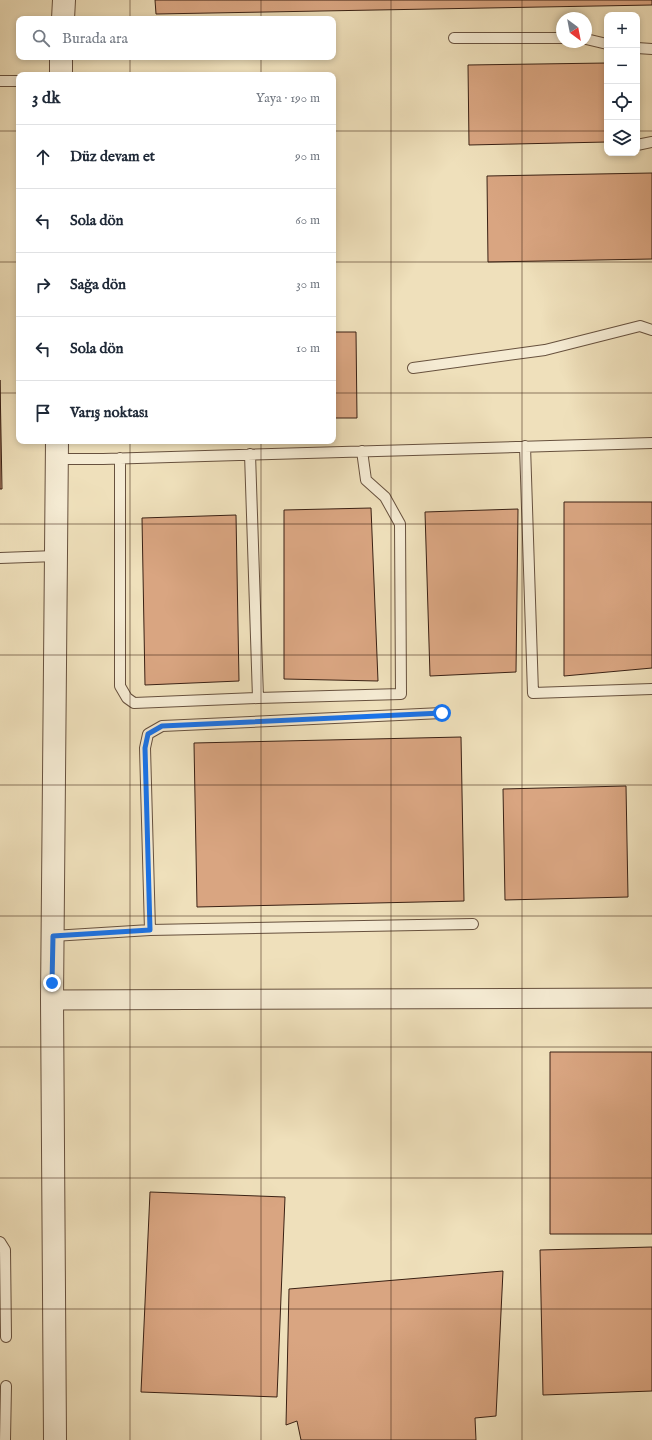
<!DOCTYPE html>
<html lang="tr">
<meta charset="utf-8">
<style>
:root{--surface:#fff;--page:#f2f2f3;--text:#1f2937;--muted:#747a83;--line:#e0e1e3}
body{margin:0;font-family:"IM FELL English",serif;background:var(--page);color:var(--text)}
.controls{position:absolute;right:12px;top:12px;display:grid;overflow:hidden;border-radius:8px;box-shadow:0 2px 6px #0003}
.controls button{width:36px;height:36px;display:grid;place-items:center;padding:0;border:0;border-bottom:1px solid var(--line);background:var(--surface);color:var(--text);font:20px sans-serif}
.compass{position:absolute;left:556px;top:12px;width:36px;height:36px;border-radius:50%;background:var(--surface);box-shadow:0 2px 6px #0003;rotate:148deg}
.stop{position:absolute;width:12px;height:12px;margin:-9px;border:3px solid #1a73e8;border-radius:50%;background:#fff}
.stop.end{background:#1a73e8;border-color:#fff;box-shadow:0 1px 4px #0008}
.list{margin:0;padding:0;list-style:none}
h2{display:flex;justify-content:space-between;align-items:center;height:52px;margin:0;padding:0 16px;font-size:17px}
h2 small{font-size:13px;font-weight:400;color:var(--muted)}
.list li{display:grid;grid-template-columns:26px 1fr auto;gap:12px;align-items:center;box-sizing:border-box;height:64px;padding:0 16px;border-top:1px solid var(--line)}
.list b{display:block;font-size:15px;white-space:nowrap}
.list em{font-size:13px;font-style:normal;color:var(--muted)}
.icon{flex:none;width:22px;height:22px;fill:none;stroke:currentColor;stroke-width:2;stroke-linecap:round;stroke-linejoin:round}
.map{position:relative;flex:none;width:652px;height:1440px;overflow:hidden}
.search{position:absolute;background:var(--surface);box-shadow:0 2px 6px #0003;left:16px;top:16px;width:320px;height:44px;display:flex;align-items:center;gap:10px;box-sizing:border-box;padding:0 14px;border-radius:8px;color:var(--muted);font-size:15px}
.panel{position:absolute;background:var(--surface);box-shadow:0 2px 6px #0003;left:16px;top:72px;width:320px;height:372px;border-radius:8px}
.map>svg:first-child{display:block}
.building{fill:#d9a581;stroke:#3a2114}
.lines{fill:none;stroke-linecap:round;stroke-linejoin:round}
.service-casing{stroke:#67513e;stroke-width:12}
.minor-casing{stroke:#67513e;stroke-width:21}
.tertiary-casing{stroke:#67513e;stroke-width:24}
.service{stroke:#f5ebd3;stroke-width:10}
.minor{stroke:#f5ebd3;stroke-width:19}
.tertiary{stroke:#f5ebd3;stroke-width:22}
.route{stroke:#1a73e8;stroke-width:5}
.grid{fill:none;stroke:#3a2114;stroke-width:1;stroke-opacity:0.55}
</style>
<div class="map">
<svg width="652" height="1440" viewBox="0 0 652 1440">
<rect width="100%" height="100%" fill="#efe0bb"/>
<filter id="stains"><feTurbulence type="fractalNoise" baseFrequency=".005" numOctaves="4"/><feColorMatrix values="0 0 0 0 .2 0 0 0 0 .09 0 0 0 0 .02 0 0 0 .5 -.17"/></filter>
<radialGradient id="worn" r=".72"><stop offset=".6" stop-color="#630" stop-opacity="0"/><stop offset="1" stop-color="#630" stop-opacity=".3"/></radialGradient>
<!-- building -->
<path class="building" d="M155,0H652V5L156,14Z
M607,63V142L469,145L468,65Z
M652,173V259L488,262L487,176Z
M333,332H356L357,418H333Z
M0,380L2,489H0Z
M564,502H652V668L564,676Z
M371,508L378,681L284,679V510Z
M518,509L516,672L430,676L425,512Z
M236,515L239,681L145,685L142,518Z
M461,737L464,901L197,907L194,743Z
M626,786L628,897L505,900L503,789Z
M550,1052H652V1234H550Z
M150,1192L285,1197L277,1397L141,1392Z
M652,1247V1391L543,1395L540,1250Z
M503,1271L496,1416L475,1418L476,1440H301L297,1421L286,1425L289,1289Z"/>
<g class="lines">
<defs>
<path id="service" d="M454,38H562
M586,39L607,44
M637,48L652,49
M0,81H19
M637,145L652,142
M413,368L545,350L640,326L652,330
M525,446L533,693L652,689
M250,454L258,698
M120,458V686L127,698L134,703L258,698L401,694L400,524L385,497L366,480L362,451
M57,459H103L652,443
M0,558L56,556
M150,930L145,748L148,734L162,726L442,713
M53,936L150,930L473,924
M0,1242L5,1250L6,1337
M5,1440L6,1386"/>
<path id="minor" d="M52,1000L652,998"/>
<path id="tertiary" d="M63,19L64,0
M61,75V57
M55,1440L52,1000L57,441"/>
</defs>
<!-- service casing -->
<use href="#service" class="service-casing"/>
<!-- minor casing -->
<use href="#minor" class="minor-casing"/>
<!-- tertiary casing -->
<use href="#tertiary" class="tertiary-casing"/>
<!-- service -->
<use href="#service" class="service"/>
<!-- minor -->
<use href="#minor" class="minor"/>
<!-- tertiary -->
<use href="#tertiary" class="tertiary"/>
</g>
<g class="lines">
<!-- route -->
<path class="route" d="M52,983L53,936L150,930L145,748L148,734L162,726L442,713"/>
</g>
<!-- grid -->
<path class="grid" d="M130,0V19M261,0V19M391,0V1440M522,0V1440M130,57V75M261,57V75M0,131H19M333,131H607M637,131H652M0,262H19M333,262H652M0,393H19M333,393H652M130,441V1440M261,441V1440M0,524H652M0,655H652M0,785H652M0,916H652M0,1047H652M0,1178H652M0,1309H652"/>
<rect width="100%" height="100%" filter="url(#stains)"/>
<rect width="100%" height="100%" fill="url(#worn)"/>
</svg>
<div class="controls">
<button>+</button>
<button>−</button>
<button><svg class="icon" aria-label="locate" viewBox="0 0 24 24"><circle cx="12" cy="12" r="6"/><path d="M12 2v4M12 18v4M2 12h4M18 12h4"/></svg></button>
<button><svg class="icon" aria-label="layers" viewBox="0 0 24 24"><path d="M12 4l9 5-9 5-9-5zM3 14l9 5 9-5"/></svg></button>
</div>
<svg class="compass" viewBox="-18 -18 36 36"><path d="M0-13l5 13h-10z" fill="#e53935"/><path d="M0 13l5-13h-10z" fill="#747a83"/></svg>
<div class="stop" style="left:442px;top:713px"></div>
<div class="stop end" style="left:52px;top:983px"></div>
<div class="search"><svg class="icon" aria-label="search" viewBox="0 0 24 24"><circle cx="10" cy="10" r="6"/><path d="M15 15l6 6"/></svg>Burada ara</div>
<section class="panel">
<h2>3 dk<small>Yaya · 190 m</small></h2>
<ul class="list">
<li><svg class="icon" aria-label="ahead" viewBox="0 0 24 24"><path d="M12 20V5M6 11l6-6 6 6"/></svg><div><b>Düz devam et</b></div><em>90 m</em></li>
<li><svg class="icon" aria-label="left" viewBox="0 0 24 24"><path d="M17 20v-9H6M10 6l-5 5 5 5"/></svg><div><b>Sola dön</b></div><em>60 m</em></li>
<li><svg class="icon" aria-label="right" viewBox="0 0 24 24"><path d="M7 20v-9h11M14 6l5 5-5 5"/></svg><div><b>Sağa dön</b></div><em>30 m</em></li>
<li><svg class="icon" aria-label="left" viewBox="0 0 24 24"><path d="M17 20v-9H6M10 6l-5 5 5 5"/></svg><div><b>Sola dön</b></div><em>10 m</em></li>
<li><svg class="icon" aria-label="arrive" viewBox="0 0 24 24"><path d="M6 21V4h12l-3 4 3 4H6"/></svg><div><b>Varış noktası</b></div></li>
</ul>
</section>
</div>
